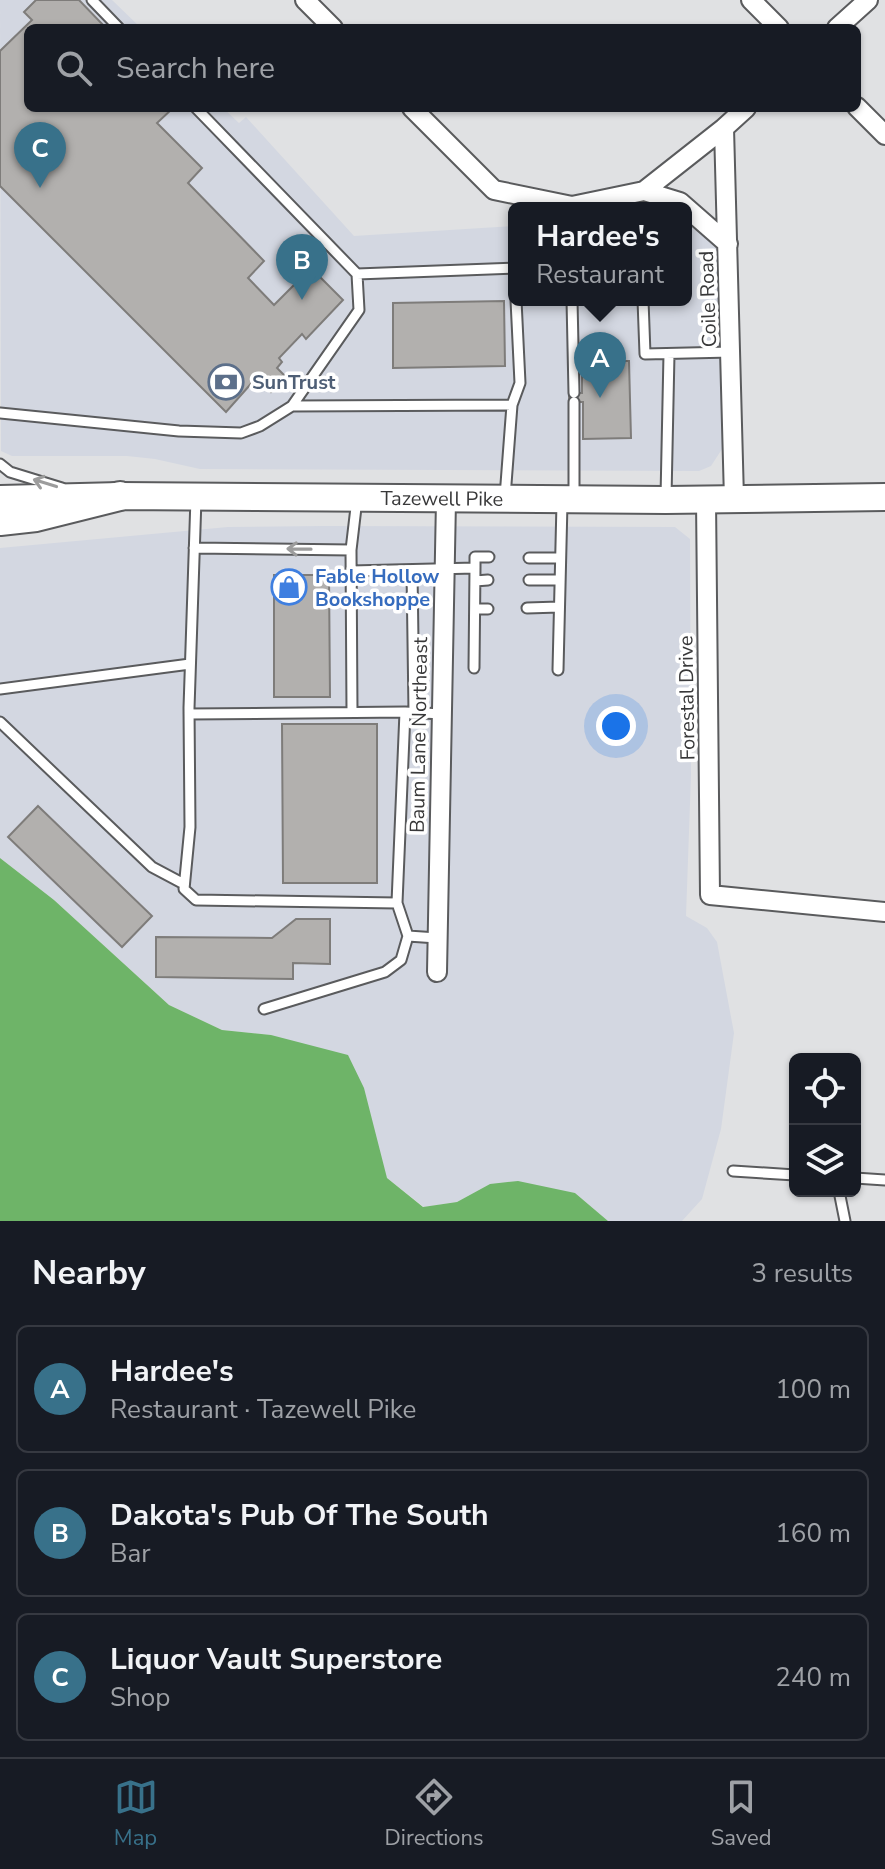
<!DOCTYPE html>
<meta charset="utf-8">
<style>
:root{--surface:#171b24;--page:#242831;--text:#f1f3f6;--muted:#9ea1a6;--line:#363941;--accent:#38718a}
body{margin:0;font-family:"Nunito Sans",sans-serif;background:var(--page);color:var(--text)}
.controls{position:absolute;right:24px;bottom:24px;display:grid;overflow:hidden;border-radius:12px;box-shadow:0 2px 6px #0004}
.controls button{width:72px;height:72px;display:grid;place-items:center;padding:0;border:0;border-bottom:2px solid var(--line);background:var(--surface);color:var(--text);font:40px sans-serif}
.you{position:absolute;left:616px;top:726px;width:28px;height:28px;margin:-20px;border:6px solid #fff;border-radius:50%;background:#1a73e8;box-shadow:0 0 0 12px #1a73e833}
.badge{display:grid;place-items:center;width:52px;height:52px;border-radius:50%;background:var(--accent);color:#fff;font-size:26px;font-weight:700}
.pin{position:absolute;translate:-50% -66px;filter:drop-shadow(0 2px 4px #0008)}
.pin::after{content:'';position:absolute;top:42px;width:28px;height:24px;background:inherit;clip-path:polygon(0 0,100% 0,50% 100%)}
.popup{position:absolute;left:508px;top:202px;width:184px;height:104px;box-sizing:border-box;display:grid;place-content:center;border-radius:12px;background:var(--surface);filter:drop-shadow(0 2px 6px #0005);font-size:26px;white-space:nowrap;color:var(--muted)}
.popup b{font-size:30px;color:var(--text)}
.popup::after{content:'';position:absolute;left:50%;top:100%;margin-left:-16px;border:16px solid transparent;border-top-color:var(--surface)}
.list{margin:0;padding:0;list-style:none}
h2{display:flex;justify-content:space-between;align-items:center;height:104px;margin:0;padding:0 32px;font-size:34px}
h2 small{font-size:26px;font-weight:400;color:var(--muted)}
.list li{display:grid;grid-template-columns:52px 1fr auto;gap:24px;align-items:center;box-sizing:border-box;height:128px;margin:0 16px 16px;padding:0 16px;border:2px solid var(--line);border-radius:12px}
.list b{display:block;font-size:30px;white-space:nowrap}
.list p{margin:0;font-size:26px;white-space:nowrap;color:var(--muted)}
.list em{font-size:26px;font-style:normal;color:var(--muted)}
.icon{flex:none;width:44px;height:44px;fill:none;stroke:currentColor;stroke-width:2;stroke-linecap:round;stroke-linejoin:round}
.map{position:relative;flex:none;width:885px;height:1221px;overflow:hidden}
.search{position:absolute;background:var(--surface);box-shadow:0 2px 6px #0004;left:24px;right:24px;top:24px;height:88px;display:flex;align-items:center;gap:20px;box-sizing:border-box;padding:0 28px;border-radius:12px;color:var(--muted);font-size:30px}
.sheet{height:536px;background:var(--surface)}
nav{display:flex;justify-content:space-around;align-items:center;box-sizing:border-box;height:112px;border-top:2px solid var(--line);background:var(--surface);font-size:22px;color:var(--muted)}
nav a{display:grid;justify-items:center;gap:4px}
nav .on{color:var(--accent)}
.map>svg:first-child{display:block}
.built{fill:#d3d7e1}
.forest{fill:#6eb468}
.building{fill:#b2b0ae;stroke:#7e7c7a;stroke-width:2}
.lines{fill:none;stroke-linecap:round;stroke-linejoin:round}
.service-casing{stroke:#5a5b5d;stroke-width:13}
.minor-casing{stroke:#5a5b5d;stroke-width:22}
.secondary-casing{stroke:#5a5b5d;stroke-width:30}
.primary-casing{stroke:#5a5b5d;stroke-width:32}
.service{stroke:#fff;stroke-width:9}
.minor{stroke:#fff;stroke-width:18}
.secondary{stroke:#fff;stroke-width:26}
.primary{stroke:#fff;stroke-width:28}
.oneway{stroke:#9c9c9c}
.labels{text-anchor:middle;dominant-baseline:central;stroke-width:7;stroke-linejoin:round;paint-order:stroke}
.street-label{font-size:20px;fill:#383839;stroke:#fff}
.service-label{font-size:20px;font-weight:bold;fill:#4e5e75;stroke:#fff;text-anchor:start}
.shop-label{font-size:20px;font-weight:bold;fill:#366cbe;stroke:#fff;text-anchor:start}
</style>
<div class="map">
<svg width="885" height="1221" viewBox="0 0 885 1221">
<rect width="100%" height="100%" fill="#e0e1e3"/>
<!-- built -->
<path class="built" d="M0,0H112L141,28H28V108H223L239,123L246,117L354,236L514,226V300H686V220L699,225L715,241L722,254V449L711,466L699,471L200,469L155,459L127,456H12L1,451Z
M325,526L675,527L690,539L691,775L686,916L707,928L717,942L734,1033L721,1129L702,1199L682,1221H608L575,1193L490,1184L457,1202L424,1207L387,1178L271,1035L222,1030L169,1005L54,900L0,858V548L228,527Z"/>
<!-- forest -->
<path class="forest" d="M0,858L54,900L169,1005L222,1030L271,1035L348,1055L364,1088L387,1178L423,1207L457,1202L490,1184L518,1181L575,1193L608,1221H0Z"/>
<!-- building -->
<path class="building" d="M36,0H79L106,28H28V108H173L157,123L202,168L188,183L264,261L248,278L274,305L311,268L343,300L306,339L302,334L279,358L282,362L277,368L286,377L271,392L257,377L226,412L0,186V51L32,20L24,12Z
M504,301L505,366L393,368V303Z
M582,361H629L631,438L583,439V402H569V393H582Z
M274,575H329L330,697H274Z
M282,724H377V883H283Z
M38,806L152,916L122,947L8,837Z
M296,919H330V964L293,963V979L156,977V937L272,938Z"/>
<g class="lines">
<defs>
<path id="service" d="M92,0L119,28
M196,108L357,274L359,310L292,406
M357,274L514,268
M572,300L574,393
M643,300L645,354L731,352
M574,402V499
M512,405L520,383L516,300
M0,413L179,431L241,433L260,426L292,406L512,405L505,497
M0,464L10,472L62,488
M666,497L669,354
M196,498L189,708L190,827L184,889L196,900L397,903L408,936L437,938
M194,548L351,550
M529,558H559
M351,571L475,568V557H489
M412,571L414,712
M529,580H559
M475,581L488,580
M527,608L559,607
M475,609H488
M474,668L475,568
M558,670L562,503
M0,689L190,664
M352,712L351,550L357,499
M189,714L405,712L442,714
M0,722L152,867L184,884
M397,903L405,712
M264,1009L385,972L401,960L408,936
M733,1171L795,1175
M855,1178L885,1180
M839,1191L845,1221"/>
<path id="minor" d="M305,0L333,28
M751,0L779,28
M837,28L868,0
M857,107L885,135
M412,108L494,190L572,206L644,191L724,128
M644,191L680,202L728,244
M734,499L724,128L746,108
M706,500L710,895L885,912
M437,972L446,500"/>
<g id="secondary">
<path id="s1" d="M0,499L120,496L666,500L885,497"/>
</g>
<path id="primary" d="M0,521L36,517L120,496"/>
</defs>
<!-- service casing -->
<use href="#service" class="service-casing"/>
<!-- minor casing -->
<use href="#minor" class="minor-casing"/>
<!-- secondary casing -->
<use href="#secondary" class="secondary-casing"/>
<!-- primary casing -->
<use href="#primary" class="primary-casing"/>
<!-- service -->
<use href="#service" class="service"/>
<!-- minor -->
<use href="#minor" class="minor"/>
<!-- secondary -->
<use href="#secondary" class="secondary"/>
<!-- primary -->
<use href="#primary" class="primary"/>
</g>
<!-- one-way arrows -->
<defs><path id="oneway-shaft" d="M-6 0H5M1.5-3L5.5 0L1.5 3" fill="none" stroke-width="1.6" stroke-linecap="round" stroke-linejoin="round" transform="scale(2)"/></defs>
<g class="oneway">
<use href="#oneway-shaft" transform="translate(45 483) rotate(-163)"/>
<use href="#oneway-shaft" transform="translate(299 549) rotate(-179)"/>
</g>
<!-- icons -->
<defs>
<symbol id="bank-ring" viewBox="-11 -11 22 22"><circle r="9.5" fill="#fff" stroke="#5c6f8a" stroke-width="1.5"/><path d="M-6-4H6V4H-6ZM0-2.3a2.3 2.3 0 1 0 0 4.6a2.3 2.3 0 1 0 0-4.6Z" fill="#5c6f8a"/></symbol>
<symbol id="shop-ring" viewBox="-11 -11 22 22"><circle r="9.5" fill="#fff" stroke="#3f7fe0" stroke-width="1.5"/><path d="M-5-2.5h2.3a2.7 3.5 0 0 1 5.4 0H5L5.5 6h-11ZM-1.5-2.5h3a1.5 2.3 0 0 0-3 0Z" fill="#3f7fe0"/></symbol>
</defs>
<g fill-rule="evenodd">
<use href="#bank-ring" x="206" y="362" width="40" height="40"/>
<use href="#shop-ring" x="269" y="567" width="40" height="40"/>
</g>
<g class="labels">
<!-- street labels -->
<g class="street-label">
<text transform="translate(708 299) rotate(-92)">Coile Road</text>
<text stroke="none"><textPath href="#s1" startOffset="442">Tazewell Pike</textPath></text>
<text transform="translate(687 698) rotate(-91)">Forestal Drive</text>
<text transform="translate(419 735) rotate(-89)">Baum Lane Northeast</text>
</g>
<!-- service labels -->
<g class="service-label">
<text x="252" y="382">SunTrust</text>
</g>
<!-- shop labels -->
<g class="shop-label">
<text x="315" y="576">Fable Hollow<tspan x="315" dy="23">Bookshoppe</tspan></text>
</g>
</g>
</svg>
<div class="controls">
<button><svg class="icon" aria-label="locate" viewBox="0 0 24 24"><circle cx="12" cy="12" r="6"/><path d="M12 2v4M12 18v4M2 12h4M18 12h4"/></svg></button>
<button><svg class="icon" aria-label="layers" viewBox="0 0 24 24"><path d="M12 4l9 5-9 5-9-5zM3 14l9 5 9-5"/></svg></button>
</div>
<div class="you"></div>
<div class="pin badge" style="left:600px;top:398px">A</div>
<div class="popup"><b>Hardee's</b>Restaurant</div>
<div class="pin badge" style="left:302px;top:300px">B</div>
<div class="pin badge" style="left:40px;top:188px">C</div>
<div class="search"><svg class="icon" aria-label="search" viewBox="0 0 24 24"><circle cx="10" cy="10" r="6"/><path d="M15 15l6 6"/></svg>Search here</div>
</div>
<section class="sheet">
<h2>Nearby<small>3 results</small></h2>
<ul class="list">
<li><span class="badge">A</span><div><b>Hardee's</b><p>Restaurant · Tazewell Pike</p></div><em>100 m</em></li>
<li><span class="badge">B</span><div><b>Dakota's Pub Of The South</b><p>Bar</p></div><em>160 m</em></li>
<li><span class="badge">C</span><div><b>Liquor Vault Superstore</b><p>Shop</p></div><em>240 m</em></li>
</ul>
</section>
<nav>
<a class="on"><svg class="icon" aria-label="map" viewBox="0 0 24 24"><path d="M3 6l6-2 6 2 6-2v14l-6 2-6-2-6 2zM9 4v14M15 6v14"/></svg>Map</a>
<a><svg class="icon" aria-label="directions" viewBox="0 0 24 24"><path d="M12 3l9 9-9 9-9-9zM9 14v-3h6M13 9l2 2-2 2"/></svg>Directions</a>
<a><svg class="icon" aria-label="saved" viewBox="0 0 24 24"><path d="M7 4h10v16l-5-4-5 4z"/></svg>Saved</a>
</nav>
